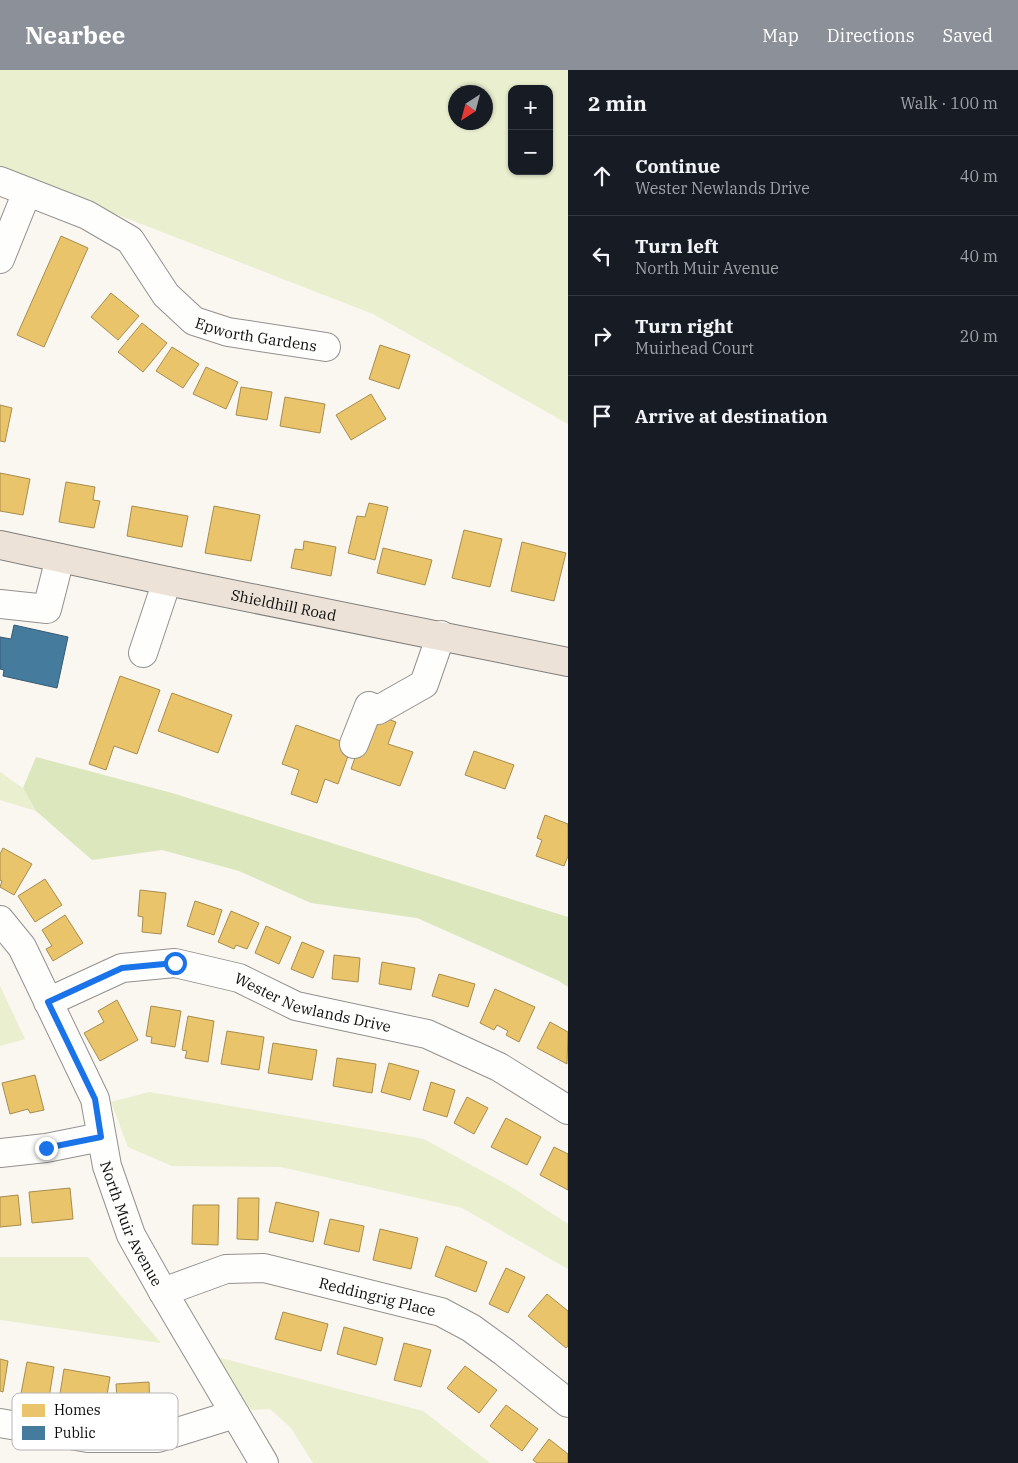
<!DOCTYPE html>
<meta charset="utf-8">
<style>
:root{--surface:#171b24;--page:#242831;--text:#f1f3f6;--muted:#9ea1a6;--line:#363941;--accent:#8c9099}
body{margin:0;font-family:"IBM Plex Serif",serif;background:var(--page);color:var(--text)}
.controls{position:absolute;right:15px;top:15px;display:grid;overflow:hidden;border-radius:10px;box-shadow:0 1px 4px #0004}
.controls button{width:45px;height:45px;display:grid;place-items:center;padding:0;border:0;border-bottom:1px solid var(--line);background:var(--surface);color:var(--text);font:25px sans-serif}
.compass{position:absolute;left:448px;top:15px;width:45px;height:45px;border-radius:50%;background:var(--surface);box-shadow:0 1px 4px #0004;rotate:216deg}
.stop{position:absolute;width:15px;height:15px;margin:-11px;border:4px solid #1a73e8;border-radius:50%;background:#fff}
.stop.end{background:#1a73e8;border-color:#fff;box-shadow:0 1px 5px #0008}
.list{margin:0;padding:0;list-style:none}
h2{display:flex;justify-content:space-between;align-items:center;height:65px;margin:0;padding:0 20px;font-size:21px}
h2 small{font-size:16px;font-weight:400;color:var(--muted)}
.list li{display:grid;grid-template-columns:32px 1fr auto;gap:15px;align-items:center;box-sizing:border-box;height:80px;padding:0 20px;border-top:1px solid var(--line)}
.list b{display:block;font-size:19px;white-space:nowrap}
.list p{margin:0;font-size:16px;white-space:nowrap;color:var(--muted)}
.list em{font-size:16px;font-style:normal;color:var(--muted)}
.icon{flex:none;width:28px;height:28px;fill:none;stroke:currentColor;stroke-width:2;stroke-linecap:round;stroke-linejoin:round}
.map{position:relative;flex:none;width:568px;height:1393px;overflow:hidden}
header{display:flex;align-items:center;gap:30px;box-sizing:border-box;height:70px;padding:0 25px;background:var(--accent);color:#fff}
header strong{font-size:24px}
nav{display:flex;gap:28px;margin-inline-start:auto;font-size:18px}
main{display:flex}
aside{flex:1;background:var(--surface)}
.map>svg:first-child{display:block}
.green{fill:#eaefcf;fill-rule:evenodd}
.forest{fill:#dce7bd}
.homes{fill:#e9c46a;stroke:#a78d4e}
.public{fill:#457b9d;stroke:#345a72}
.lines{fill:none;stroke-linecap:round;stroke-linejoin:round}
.minor-casing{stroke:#93918f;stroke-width:30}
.major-casing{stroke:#807f7c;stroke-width:30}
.minor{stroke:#fefefd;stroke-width:28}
.major{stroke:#ece2d7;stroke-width:28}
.route{stroke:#1a73e8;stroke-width:6}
.labels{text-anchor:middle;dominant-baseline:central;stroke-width:5;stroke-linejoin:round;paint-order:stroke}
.street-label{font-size:15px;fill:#0c0c0c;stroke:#fff}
.key{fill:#fff;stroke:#b6b6b6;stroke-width:1}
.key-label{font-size:14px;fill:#0c0c0c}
</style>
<header>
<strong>Nearbee</strong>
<nav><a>Map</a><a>Directions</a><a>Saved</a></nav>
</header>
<main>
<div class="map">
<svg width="568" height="1393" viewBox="0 0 568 1393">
<rect width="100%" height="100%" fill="#faf6f0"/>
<!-- green -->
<path class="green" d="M0,0H568V354L373,244L0,99ZM512,19H549V101H512ZM456,22H486V52H456Z
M0,702L23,718L36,741L0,730Z
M0,916L25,969L0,976Z
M149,1022L424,1069L513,1118L568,1154V1199L462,1138L281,1097L172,1096L128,1077L111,1032Z
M0,1187H88L161,1273L0,1250Z
M217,1287L423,1341L490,1393H313L291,1358L270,1339L251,1340Z"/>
<!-- forest -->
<path class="forest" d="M36,687L172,723L568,847V917L559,911L417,848L311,833L239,801L162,780L92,790L36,741L23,718Z"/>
<!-- homes -->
<path class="homes" d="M61,166L88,178L44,277L17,265Z
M111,223L139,246L118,270L91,247Z
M142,253L167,273L143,302L118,282Z
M380,275L410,285L399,319L369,309Z
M172,277L199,294L183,318L156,301Z
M206,297L238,312L226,339L193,324Z
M241,317L272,322L267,350L236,345Z
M371,324L386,349L351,370L336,345Z
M285,327L325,334L320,363L280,356Z
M0,335L12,338L5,372L0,371Z
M0,403L30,409L23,445L0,441Z
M66,412L95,417L93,430L100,431L94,458L59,452Z
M369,433L388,437L375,490L348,483L357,446L365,447Z
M132,436L188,446L182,477L127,466Z
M214,436L260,445L251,491L205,483Z
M464,460L502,469L490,517L452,508Z
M304,471L336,477L331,506L291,498L295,479L303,480Z
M522,472L566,483L554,531L511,521Z
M383,478L432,490L425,515L377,503Z
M120,606L160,620L137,684L114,676L106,700L89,694Z
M172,623L232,645L218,683L158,661Z
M371,643L396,652L388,674L413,682L400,716L351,699Z
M296,655L352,675L338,714L325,709L317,733L291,724L299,700L282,694Z
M474,681L514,695L505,719L465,705Z
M545,745L568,754V786L564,796L536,786L542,770L537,768Z
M3,778L32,794L14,825L0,817L2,811L0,810V784Z
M45,809L62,835L35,852L18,826Z
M140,820L166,823L161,864L142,862L143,847L138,846Z
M195,831L222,840L214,865L187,856Z
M231,841L259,853L247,879L236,875L234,879L218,872Z
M65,845L83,873L53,891L46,879L52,876L42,860Z
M266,856L291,867L279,894L255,883Z
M302,872L324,881L313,908L291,899Z
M334,885L360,888L358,912L332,909Z
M382,892L415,898L411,920L379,914Z
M439,904L475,914L468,937L432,926Z
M495,919L535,937L519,972L506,965L508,961L497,955L494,960L480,953Z
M117,930L138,970L100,991L84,963L104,952L98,941Z
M151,936L181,941L175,977L151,973L152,967L146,966Z
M188,946L214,951L208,992L185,988L187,981L182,980Z
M550,952L568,962L567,994L537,978Z
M227,961L264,967L259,1000L221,994Z
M273,973L317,980L312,1010L268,1003Z
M337,988L376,994L372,1023L333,1016Z
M389,993L419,1001L410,1030L381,1022Z
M35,1005L44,1040L30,1043L28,1039L10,1044L2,1013Z
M431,1012L455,1020L447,1047L423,1040Z
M467,1027L488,1038L474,1064L454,1053Z
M506,1048L541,1067L527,1095L491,1077Z
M554,1077L568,1084V1120L540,1105Z
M70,1118L73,1149L32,1153L29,1122Z
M18,1125L21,1155L0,1157V1127Z
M238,1128H259L258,1170L237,1169Z
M276,1132L319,1142L313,1172L269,1162Z
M193,1135H219L218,1175L192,1174Z
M330,1149L364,1156L359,1182L324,1174Z
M380,1159L418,1168L411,1199L373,1190Z
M446,1176L487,1192L476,1222L435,1206Z
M506,1198L525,1207L508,1243L489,1234Z
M547,1224L568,1241V1276L566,1278L528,1246Z
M283,1242L328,1254L321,1281L275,1269Z
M344,1257L383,1268L376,1295L337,1284Z
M404,1273L431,1280L421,1317L394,1310Z
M0,1289L8,1291L3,1322L0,1321Z
M27,1292L54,1297L48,1334L20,1329Z
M465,1296L497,1320L479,1343L447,1318Z
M64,1299L110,1307L105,1337L59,1330Z
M149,1312L150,1340L118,1342L116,1314Z
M506,1335L538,1359L522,1381L490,1356Z
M549,1369L568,1384V1393H537L533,1390Z"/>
<!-- public -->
<path class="public" d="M14,555L68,567L57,618L3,606L4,600L0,599V567L11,569Z"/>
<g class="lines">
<defs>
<g id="minor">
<path id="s1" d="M0,111L87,145L130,170L166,225L194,251L228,262L326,277"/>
<path d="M0,189L27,122"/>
<path d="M0,534L47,539L60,488"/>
<path d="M143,583L167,511"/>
<path d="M354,674L369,636L378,640L424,614L441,565"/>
<path id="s2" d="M0,850L22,877L95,1029L107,1096L131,1165L163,1222L264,1393"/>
<path id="s3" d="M48,932L122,898L175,893L239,908L296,936L427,964L499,997L568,1040"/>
<path d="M0,1083L46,1078L101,1067"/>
<path id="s4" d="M163,1222L226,1199L264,1198L441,1242L471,1258L504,1282L568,1333"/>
<path d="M0,1353L88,1368H158L235,1344"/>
</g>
<g id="major">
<path id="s5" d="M0,475L167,511L568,592"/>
</g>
</defs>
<!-- minor casing -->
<use href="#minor" class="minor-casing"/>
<!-- major casing -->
<use href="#major" class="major-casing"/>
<!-- minor -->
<use href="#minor" class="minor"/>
<!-- major -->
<use href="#major" class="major"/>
</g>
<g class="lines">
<!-- route -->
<path class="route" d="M46,1078L101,1067L95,1029L48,932L122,898L175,893"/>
</g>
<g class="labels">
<!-- street labels -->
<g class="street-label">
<text stroke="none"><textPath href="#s1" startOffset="311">Epworth Gardens</textPath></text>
<text stroke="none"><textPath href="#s5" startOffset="290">Shieldhill Road</textPath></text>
<text stroke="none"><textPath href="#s3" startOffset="279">Wester Newlands Drive</textPath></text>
<text stroke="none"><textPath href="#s2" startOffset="334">North Muir Avenue</textPath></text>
<text stroke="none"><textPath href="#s4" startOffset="222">Reddingrig Place</textPath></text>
</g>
</g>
<!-- legend -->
<rect x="12" y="1323" width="166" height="57" rx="8" class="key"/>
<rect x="22" y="1334" width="23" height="13" fill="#e9c46a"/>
<rect x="22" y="1356" width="23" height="14" fill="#457b9d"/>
<g class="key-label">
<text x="54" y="1345">Homes</text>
<text x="54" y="1368">Public</text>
</g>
</svg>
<div class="controls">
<button>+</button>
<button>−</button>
</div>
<svg class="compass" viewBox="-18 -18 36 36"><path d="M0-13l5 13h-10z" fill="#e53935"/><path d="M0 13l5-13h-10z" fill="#9ea1a6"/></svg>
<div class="stop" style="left:175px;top:893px"></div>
<div class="stop end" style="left:46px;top:1078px"></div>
</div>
<aside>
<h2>2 min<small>Walk · 100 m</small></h2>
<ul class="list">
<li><svg class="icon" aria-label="ahead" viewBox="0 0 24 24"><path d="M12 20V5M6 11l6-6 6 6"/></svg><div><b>Continue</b><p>Wester Newlands Drive</p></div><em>40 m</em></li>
<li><svg class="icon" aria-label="left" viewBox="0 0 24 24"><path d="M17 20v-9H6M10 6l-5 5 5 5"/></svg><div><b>Turn left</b><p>North Muir Avenue</p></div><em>40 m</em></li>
<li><svg class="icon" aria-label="right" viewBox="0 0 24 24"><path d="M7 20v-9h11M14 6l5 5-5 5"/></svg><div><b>Turn right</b><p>Muirhead Court</p></div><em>20 m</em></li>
<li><svg class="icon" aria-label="arrive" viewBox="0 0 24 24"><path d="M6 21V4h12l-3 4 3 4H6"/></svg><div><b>Arrive at destination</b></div></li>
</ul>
</aside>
</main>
